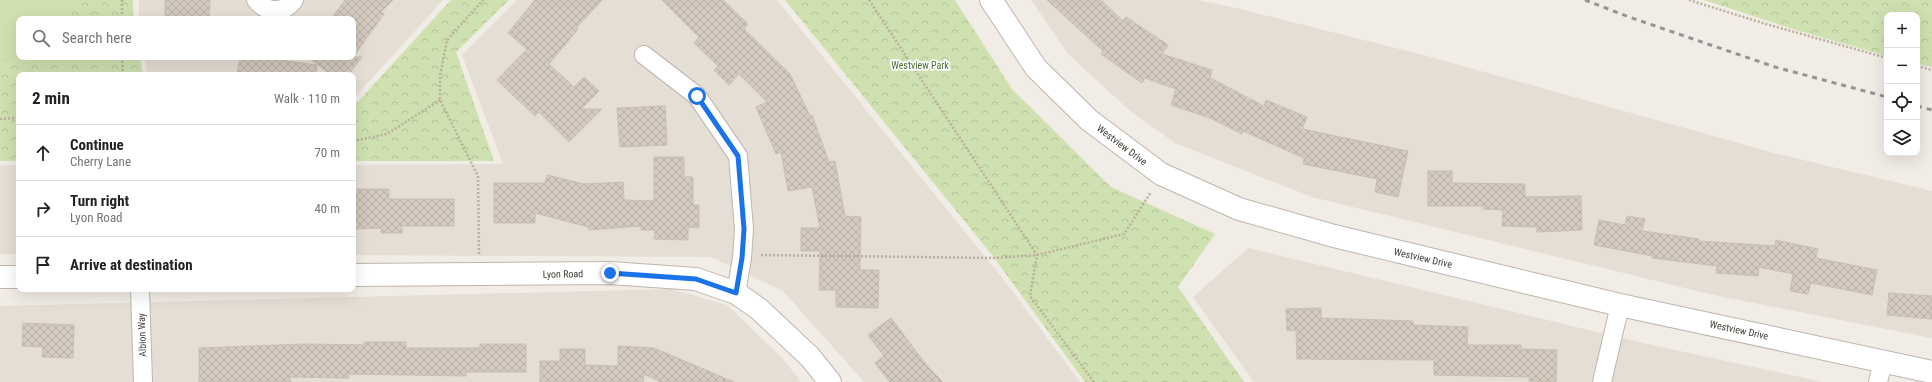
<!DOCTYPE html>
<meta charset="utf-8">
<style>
:root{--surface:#fff;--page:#f2f2f2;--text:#222;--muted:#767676;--line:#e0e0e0}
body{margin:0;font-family:"Roboto Condensed",sans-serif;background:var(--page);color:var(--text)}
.controls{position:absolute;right:12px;top:12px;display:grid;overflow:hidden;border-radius:8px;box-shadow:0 4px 16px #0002}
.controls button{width:36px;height:36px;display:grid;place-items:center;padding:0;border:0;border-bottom:1px solid var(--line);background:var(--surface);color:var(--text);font:20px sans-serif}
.stop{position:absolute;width:12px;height:12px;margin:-9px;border:3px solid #1a73e8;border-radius:50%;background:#fff}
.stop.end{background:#1a73e8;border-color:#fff;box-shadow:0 1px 4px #0008}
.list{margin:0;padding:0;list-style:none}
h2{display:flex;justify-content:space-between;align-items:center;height:52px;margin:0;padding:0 16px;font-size:17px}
h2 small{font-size:13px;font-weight:400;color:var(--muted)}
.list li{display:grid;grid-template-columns:26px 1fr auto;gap:12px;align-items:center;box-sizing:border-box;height:56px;padding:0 16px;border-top:1px solid var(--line)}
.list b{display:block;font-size:15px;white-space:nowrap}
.list p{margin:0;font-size:13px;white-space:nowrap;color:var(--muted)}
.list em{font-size:13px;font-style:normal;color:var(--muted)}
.icon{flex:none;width:22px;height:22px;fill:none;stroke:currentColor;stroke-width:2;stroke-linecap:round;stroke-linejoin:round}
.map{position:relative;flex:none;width:1932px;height:382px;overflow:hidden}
.search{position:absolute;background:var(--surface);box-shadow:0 4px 16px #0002;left:16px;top:16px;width:340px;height:44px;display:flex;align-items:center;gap:10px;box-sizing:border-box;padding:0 14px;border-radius:8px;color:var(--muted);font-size:15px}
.panel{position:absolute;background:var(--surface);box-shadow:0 4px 16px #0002;left:16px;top:72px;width:340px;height:220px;border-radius:8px}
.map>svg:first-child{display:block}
.residential{fill:#e4ded4}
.park{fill:url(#park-crowns)}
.pitch{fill:#cfe1b1}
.building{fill:url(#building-cross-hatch);stroke:#cbbeb0}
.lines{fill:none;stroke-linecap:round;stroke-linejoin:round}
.minor-casing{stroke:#beb6ac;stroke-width:20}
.tertiary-casing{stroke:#beb6ac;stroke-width:24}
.path{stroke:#bbae9b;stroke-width:2.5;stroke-dasharray:2 2;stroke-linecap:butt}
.minor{stroke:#fff;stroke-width:18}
.tertiary{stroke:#fff;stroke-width:22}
.rail{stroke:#949494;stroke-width:3;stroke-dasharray:5 5;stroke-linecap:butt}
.route{stroke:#1a73e8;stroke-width:5}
.labels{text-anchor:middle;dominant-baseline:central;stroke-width:3.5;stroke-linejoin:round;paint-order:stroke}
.park-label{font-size:10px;fill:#4b6e2f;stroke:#fff}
.street-label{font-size:10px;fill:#423c35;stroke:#fff}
</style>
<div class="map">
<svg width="1932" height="382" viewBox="0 0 1932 382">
<defs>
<pattern id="park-crowns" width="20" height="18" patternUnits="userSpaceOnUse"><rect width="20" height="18" fill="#cfe1b1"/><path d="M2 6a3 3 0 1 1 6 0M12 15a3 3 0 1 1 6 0" fill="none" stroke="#b3c299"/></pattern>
<pattern id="building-cross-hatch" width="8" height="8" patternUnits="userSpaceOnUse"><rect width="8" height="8" fill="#d4cabf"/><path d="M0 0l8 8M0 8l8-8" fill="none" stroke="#b7aea5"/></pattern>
</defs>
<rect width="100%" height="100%" fill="#f1ece5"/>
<!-- residential -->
<path class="residential" d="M139,0H443L353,99V75H148L144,57H353V19H139Z
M517,0H777L1004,280L1080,382H864L783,291L711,257L353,255V165L503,164L462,55Z
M1031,0H1196L1232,7L1427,56L1774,153L1932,191V338L1718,296L1312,197L1175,143L1129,110L1068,54Z
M0,165H19V254H0Z
M1248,248L1643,343L1823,382H1254L1193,297Z
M671,289L727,305L784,360L801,382H0V306Z"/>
<!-- park -->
<path class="park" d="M0,0H133V19H19V57H140L143,75H19V161H0Z
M451,0H509L456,52L494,161H353V107Z
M785,0H955L1012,89L1111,187L1215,234L1178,287L1244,382H1085L992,255Z
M1704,0H1932V67L1917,64V15H1887V56L1796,30Z"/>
<!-- pitch -->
<path class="pitch" d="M0,0H70V19H19V57H58L56,60L0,59Z"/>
<!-- building -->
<path class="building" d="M165,0H210L209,19H165Z
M345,0H393L381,12L384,14L353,57H362L348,75H331L308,57H353V19H331Z
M535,0H602L576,28L578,29L549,64L574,87L584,77L599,91L581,109H602L569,142L539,112L535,116L497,80L527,49L508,33Z
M662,0H723L748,24L744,29L790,74L810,116L812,115L829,162L835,161L845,216L861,217L860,270H879L878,308L836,307V290H819L820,251H801V228H820L812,187L788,191L781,152L776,154L756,107L767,102L739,74L729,85L714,70L718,66L694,43L699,37Z
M1047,0H1101L1123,21L1126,17L1168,45L1162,54L1212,70L1210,78L1264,106L1266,100L1307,117L1302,129L1408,151L1398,197L1375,192L1377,179L1303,164L1304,158L1243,131L1242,134L1210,118L1171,105L1176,89L1145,78L1142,83L1101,54L1103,51Z
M240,57H256L317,65L316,75H237Z
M665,106L667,145L620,147L617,108Z
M654,157H684V177H693V205H699V228L688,227V240L654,239L655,230H641V226L589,230L588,227L535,213V223H494V183H545L547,175L584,184L623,182L624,200L654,201Z
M1428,171H1452V183L1525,184V197L1581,196L1582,230L1537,232V227L1502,226L1503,210L1483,209V206H1428Z
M355,189H389V199H454V226H402V233H381V228L355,229Z
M1627,216L1645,219L1642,231L1699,239V241L1775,246L1776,240L1818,249L1816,258L1877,270L1872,295L1811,283L1808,294L1790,291L1793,274L1759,267L1758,276L1716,273L1717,266L1652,258L1653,256L1594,245L1599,220L1625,225Z
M1889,293L1932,296V319L1887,315Z
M1321,308V318L1413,321V325L1468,327L1467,345H1521V349L1557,350L1556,382L1529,381V377L1434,375V360L1297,359L1296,330L1287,331L1286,309Z
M891,318L928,367L943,382H890L875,363L884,356L868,335Z
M23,323L74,325L73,358L42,357L43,347L22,346Z
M364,342H406V348H480V344H526V372H466V376L349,374V378L290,377L291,382H199V348L306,344L364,345Z
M618,346L654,348L734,382H661L644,374L643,382H540V361H560V349H585V365L618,366Z"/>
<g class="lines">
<defs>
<path id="minor" d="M256,0C266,13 284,14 294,0
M644,55L697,96L738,156L744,229L742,258L736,293
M140,289L143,382
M1602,382L1620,305
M1878,382L1883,362"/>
<path id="tertiary" d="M991,0L1036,68L1089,120L1161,174L1239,209L1334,236L1620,305L1932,372
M353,275L610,273L696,279L736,293L759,309L810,357L830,382
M0,277H19"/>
</defs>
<!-- minor casing -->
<use href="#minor" class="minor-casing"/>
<!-- tertiary casing -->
<use href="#tertiary" class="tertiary-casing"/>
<!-- path -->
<path class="path" d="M122,0V19
M869,0L1037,255L1030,296L1094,382
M1689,0L1766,24L1887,58
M122,57L123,75
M1917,66L1932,70
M0,119L19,118
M353,141L387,134L440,100
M479,254L478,176L440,100V76L447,40L483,0
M761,255L993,258L1037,255L1124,234L1151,192"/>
<!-- minor -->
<use href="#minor" class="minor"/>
<!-- tertiary -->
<use href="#tertiary" class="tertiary"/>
<!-- rail -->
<path class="rail" d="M1585,0L1629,17L1775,67L1887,97
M1917,106L1932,110"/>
</g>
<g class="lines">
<!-- route -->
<path class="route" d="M610,273L696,279L736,293L742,258L744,229L738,156L697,96"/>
</g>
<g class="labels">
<!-- park labels -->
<g class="park-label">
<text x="920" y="65">Westview Park</text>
</g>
<!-- street labels -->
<g class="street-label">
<text transform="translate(1122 145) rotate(37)">Westview Drive</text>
<text transform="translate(1423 258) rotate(13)">Westview Drive</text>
<text transform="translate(563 274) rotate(-1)">Lyon Road</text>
<text transform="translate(1739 330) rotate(12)">Westview Drive</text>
<text transform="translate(142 335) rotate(-92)">Albion Way</text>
</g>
</g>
</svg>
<div class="controls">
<button>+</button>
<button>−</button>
<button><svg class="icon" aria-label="locate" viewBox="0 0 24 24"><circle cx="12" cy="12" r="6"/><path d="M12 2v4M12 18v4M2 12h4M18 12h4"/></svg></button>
<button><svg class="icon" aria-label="layers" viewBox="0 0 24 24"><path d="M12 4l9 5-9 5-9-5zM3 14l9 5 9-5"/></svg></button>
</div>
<div class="stop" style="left:697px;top:96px"></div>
<div class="stop end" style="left:610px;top:273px"></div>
<div class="search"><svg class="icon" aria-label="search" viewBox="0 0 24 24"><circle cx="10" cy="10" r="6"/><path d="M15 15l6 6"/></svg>Search here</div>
<section class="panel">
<h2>2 min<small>Walk · 110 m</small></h2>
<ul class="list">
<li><svg class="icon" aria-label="ahead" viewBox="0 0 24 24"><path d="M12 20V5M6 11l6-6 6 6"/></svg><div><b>Continue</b><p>Cherry Lane</p></div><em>70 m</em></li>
<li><svg class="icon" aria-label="right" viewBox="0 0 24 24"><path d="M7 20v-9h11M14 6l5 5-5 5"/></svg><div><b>Turn right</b><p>Lyon Road</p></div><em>40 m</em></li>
<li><svg class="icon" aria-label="arrive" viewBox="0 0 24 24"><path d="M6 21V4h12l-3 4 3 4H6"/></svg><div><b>Arrive at destination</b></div></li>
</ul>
</section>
</div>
